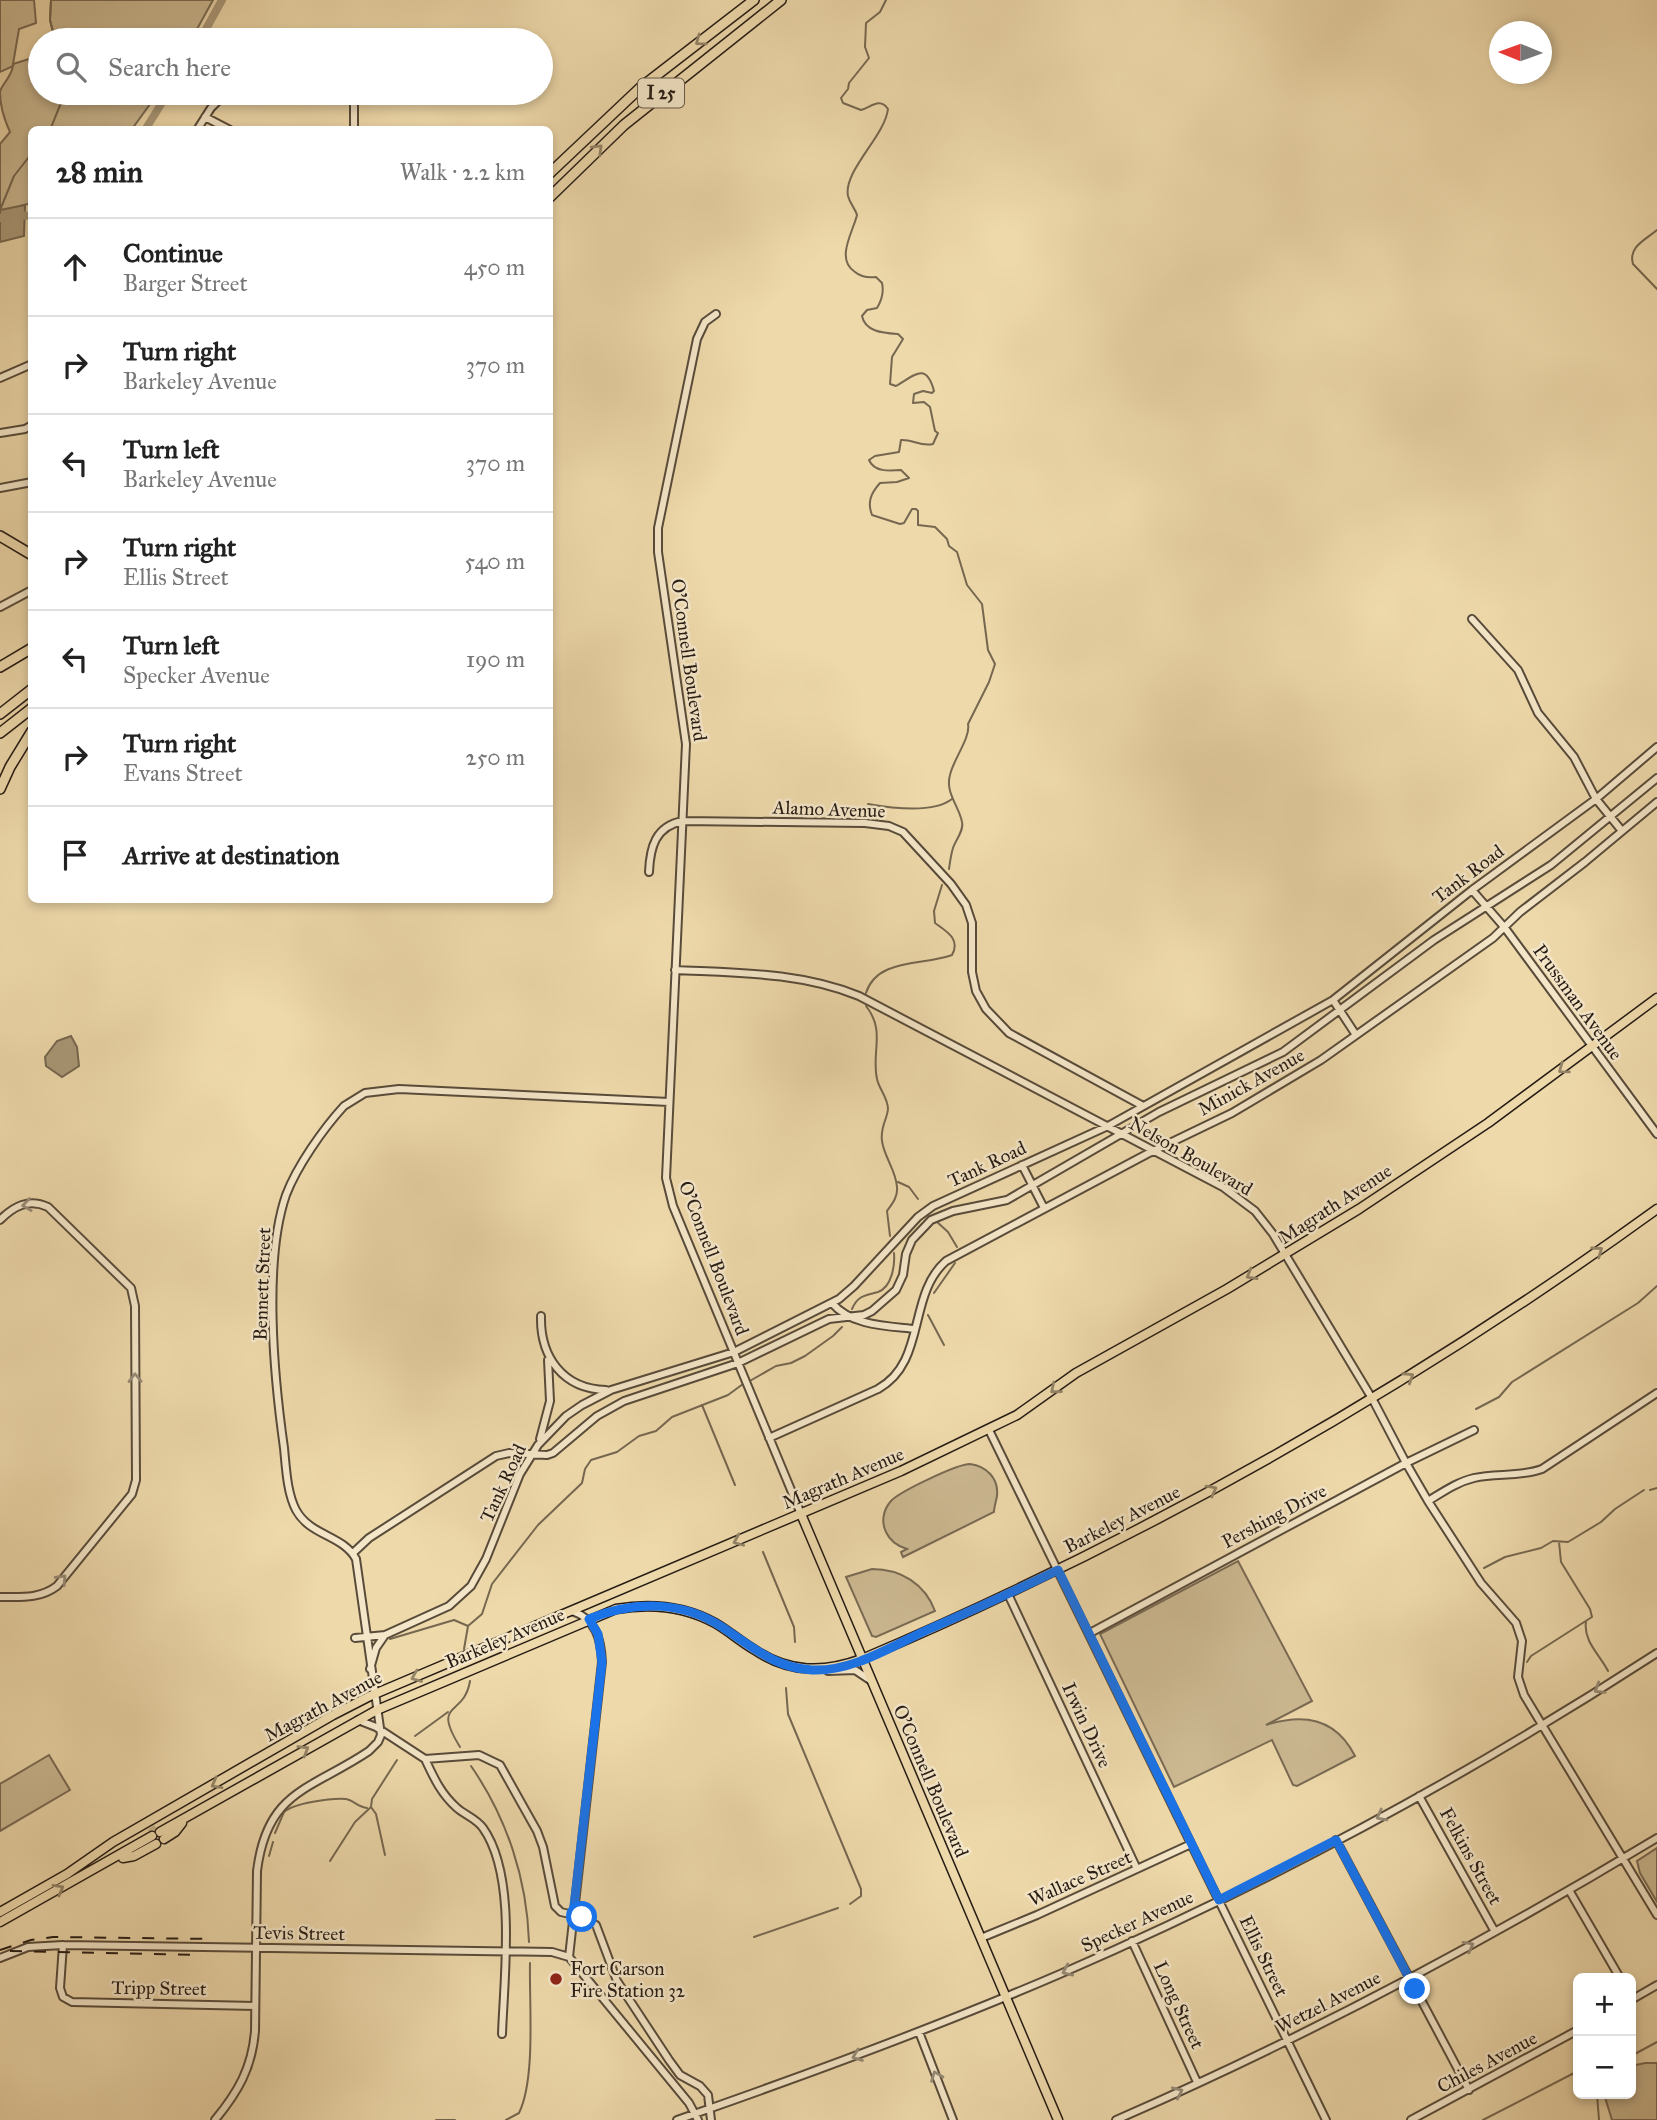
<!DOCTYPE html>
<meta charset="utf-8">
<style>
:root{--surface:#fff;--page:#f6f6f6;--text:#222;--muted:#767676;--line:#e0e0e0}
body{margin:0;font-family:"IM FELL Great Primer",serif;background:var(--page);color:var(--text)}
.controls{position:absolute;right:21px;bottom:21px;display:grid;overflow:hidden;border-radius:10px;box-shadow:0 4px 10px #0003}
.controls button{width:63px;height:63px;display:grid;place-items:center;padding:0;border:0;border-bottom:2px solid var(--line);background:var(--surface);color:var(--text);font:35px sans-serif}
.compass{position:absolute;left:1489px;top:21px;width:63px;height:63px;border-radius:50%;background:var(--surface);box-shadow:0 4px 10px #0003;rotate:271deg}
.stop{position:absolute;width:21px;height:21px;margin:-16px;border:5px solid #1a73e8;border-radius:50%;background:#fff}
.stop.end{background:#1a73e8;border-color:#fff;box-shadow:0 2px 7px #0008}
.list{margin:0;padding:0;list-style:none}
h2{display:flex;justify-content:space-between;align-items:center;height:91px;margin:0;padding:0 28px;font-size:30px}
h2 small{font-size:23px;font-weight:400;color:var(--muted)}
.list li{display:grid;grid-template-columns:46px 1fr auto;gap:21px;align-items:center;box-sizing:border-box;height:98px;padding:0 28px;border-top:2px solid var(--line)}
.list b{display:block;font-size:26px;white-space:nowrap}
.list p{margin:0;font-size:23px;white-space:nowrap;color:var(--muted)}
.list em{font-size:23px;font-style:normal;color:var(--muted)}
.icon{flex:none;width:38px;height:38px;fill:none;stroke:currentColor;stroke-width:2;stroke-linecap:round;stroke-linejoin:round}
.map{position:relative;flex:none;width:1657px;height:2120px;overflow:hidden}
.search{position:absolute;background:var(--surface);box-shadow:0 4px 10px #0003;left:28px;top:28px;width:525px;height:77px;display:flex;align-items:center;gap:18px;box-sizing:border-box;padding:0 24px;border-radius:38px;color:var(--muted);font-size:26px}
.panel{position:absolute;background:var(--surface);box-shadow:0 4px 10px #0003;left:28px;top:126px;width:525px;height:777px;border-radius:10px}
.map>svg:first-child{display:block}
.green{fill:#ccb992;stroke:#796a54;stroke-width:2}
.water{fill:#aa9978;stroke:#756750;stroke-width:2}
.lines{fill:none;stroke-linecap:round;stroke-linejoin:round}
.stream{stroke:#756750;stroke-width:2}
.river{stroke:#aa9978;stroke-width:8}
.major-tunnel{stroke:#c6b38d;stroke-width:8;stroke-dasharray:8 4;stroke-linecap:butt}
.minor-casing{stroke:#584b3a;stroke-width:10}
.major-casing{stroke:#261c15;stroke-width:11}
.highway-casing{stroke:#261c15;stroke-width:12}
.minor{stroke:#f4e6c8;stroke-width:6}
.major{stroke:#eed9ab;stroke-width:8}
.highway{stroke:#eed9ab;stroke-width:9}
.rail{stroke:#261c15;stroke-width:2;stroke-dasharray:12 12;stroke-linecap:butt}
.oneway{stroke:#948468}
.oneway2{stroke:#978b77}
.route{stroke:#1a73e8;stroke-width:9}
.poi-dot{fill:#8f2418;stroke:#f4e6c8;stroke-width:2.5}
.labels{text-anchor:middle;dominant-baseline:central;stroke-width:5;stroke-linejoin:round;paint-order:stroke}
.shield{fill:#f4e6c8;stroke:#64594b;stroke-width:2}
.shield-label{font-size:18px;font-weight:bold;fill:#261c15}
.street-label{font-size:19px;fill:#261c15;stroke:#f4e6c8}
.poi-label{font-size:19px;fill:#261c15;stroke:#f4e6c8;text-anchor:start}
</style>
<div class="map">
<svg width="1657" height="2120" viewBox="0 0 1657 2120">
<rect width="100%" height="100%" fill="#eed9ab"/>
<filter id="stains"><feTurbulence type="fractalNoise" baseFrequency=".00286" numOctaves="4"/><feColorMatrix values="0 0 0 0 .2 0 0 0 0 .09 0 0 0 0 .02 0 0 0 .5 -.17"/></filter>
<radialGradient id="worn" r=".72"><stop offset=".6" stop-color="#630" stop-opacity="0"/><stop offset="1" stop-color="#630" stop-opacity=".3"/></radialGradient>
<!-- green -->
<path class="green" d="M0,0H34L36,23L19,29L13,64L29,59L34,76L40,73V93H158L132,129L32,130L31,203L0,212V144L10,132C4,119 0,106 0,92C2,83 10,80 13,66L0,72Z
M51,0H213L191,40H55L50,20Z
M970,1464C986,1466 999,1478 997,1496C996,1502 994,1507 994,1512L903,1557L901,1552L907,1549C897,1546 890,1541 886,1532C881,1522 883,1510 891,1501C899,1492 957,1464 970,1464Z
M1238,1561L1312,1701L1266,1725C1303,1713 1336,1718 1355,1756L1297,1786L1293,1785L1272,1740L1174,1787L1100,1634Z
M872,1569C901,1569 925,1584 935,1611L876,1637L872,1636L846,1577Z
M49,1755L70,1790L0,1831V1784Z
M1657,1848V1902L1640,1873L1637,1861Z
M1645,2063H1657V2120H1612L1604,2094H1631V2066Z"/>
<!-- water -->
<path class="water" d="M25,205L24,236L0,242V210Z
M71,1036L77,1047L79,1066L62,1077L46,1066L45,1057L57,1041Z"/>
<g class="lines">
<!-- stream -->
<path class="stream" d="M51,0L50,20L55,40
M886,0L880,12L866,23L865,47L869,58L849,83L848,89L841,98L843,103L861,110C871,107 880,97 888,109C885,136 843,171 848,196C850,204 855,208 857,215C853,232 835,259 855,272C861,277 868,278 876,277L882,283C884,292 882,300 877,308L867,310L862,316C865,332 884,333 898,334L903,339L892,357L890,384L896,386C914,376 926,361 934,391L932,393L923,391L914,394L913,403L924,402L930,407L935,431L938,433L933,444C921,447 912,439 901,440L899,452L875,456L869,460C874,472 889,471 901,470L909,478L897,482L880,483C871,493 867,502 872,515L900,524L904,523L912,509H916L918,511V525L935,527L947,539L949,546L957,552L967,585L982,604L988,650L995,664L989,682L968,724C971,737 953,760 950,775C945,793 959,806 962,822C964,831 956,839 953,848C951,854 950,862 949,869
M50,130L65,93
M0,210L14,176L32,153
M1657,230C1645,240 1628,247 1633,264L1657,289
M868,804C891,808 933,814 952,799
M866,993C877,958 922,966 952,955C961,939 946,931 935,923L934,911L942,885
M866,1006C886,1031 871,1052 877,1079C879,1089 888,1098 888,1109C887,1120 880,1127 882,1141C884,1157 896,1170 897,1187C898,1197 892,1204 887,1211L890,1236
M898,1182L909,1187L918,1199
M936,1221L948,1232L957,1247
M934,1293L955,1263
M852,1309C858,1295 865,1296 878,1292C892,1287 895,1265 894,1253
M928,1315L944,1345
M748,1382L776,1366L791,1363L805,1356L833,1336L842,1327
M702,1405L735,1485
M1476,1409L1499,1397L1512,1382L1638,1303L1657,1286
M1650,1490L1657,1488
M763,1552L794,1627L795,1642
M1484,1568L1505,1557L1541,1548L1553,1541L1568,1542L1601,1522L1615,1509L1644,1490
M1586,1622C1583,1641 1600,1655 1608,1671
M390,1639L454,1620L468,1626
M464,1649L468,1626L482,1614L492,1584L538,1525L582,1483L585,1469L591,1460L617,1452L639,1436L656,1431L672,1417L728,1395L743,1384
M1527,1662L1531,1656L1592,1617L1590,1609L1561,1562L1559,1542
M786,1688L788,1714L861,1889V1896L850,1904
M415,1736L448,1712
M460,1747C431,1700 464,1718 470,1681
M471,1766C507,1818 527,1879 529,1942
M371,1807L376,1814L385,1855
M275,1833L284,1812C294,1803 331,1798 346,1799C353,1800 358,1807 367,1808
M269,1856L273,1842
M330,1861L355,1822L371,1807L372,1799L397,1760
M754,1937L838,1908
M1631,2056L1657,2042
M1597,2094L1599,2120
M436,2120H455
M506,2120L519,2113C536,2078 529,2003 530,1963
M1483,2120L1578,2071"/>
<!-- river -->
<path class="river" d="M200,40L222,0
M145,130L168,93
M0,218L17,215L32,216"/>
<!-- major-tunnel -->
<path class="major-tunnel" d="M150,1833L157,1828
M154,1840L162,1836"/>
<defs>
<path id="minor" d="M205,117L230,130
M197,130L211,108L226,93
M354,130V93
M716,314L705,322L697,339L658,528V552L686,744L666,1178L673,1206L801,1514
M0,378L32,364
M0,433L25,429L32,425
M0,488L32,482
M0,607L32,590
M1472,619L1518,670L1538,713L1574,757L1596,799L1622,831
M649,872C650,848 655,826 683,821L865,823L889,826L903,832L951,884L966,905L972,923V972L976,991L986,1009L1009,1033L1143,1106
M1472,890L1505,928L1657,1134
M675,970C737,973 800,972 859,996L1223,1187L1255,1211L1273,1234L1373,1400L1406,1463L1428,1501L1481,1583L1516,1623L1522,1641L1518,1677L1524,1695L1657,1915
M1333,1000L1356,1035
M1022,1165L1044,1208
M0,1220C14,1206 29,1198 48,1207L131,1288L135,1306L136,1480L132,1494L57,1586C40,1599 21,1597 0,1597
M832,1303C851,1326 888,1326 915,1329
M541,1316C540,1357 563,1389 606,1390
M989,1430L1326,2120
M769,1438L878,1389C927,1362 907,1295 946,1261L1147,1154L1232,1113L1321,1060L1493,938L1520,912L1585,862L1657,802
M540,1439L550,1401L548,1360
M1428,1501C1443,1492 1457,1482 1474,1478C1496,1473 1520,1477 1542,1469L1657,1393
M353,1553L369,1538L496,1456L509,1453L547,1455L553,1453L597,1416L624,1401L738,1363L829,1319L864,1315L872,1311L896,1290L903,1275L906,1254L912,1240L931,1220L953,1211L1007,1200L1159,1112L1283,1052L1434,940L1551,865L1657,778
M1008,1594L1137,1869
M572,1611C596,1619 601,1639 602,1662L569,1957L689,2103L698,2120
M1090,1633L1406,1463L1474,1430
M355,1638L385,1635
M370,1669L376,1648L385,1635L449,1606L471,1586L486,1559L520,1474L538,1445L566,1416L582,1405L611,1390L734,1352L839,1299L854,1286L918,1217L933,1206L1108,1126L1333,1000L1472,890L1596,799L1657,747
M828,1671L855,1670L870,1680
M358,1720L376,1727L425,1759L479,1755L500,1765L537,1831L543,1847L555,1906L561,1912L582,1917L596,1925L617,1981L669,2060L680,2075L700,2086L708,2095L711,2120
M425,1759C434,1778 441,1794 457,1808C465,1815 477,1819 483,1828C517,1876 504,1976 502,2034
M1419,1796L1495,1932
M1336,1840L1469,2090
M1569,1890L1620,1978
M981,1938L1037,1915L1191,1844
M1132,1941L1197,2082
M63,1945L60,1988L63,1997L72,2002L255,2006
M0,1958L28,1947L63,1945L552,1952L569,1957
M1631,2000L1657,1985
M919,2032L953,2120
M215,2120C238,2092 252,2068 255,2031L257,1871C267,1790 311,1790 369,1751L378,1742L381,1735L356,1559C343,1535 310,1536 296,1510C287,1493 286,1468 284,1448C274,1377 263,1262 286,1195C297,1166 323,1129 344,1106L365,1093L399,1089L669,1102
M677,2120C806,2075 935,2028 1060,1974C1267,1884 1468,1776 1657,1653
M1116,2120C1302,2039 1483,1943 1657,1838
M1411,2120L1578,2030"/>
<path id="major" d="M801,1514L1058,2120
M160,1832L377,1710L616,1609C651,1603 684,1606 715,1623C729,1631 741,1642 755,1650C789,1673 824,1673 862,1659C1144,1539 1409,1389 1657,1209
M164,1839L175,1832L182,1823
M123,1858L134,1856L156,1844
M0,1912L67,1874L113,1842L333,1715L370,1696L901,1471L1017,1415L1076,1373L1227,1289L1359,1209L1488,1123L1657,998
M0,1922L152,1836"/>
<path id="highway" d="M550,173L640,88L754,0
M550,197L624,125L781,0
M0,536L32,555
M0,667L32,648
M0,714L32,689
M0,733L32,708
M0,789L10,767L32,731"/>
</defs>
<!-- minor casing -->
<use href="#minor" class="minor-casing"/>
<!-- major casing -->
<use href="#major" class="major-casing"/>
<!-- highway casing -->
<use href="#highway" class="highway-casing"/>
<!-- minor -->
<use href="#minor" class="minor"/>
<!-- major -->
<use href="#major" class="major"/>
<!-- highway -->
<use href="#highway" class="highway"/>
<!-- rail -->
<path class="rail" d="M0,1950L31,1940L53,1937L214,1939
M10,1951L198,1955"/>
</g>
<!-- one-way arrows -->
<defs><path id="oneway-chevron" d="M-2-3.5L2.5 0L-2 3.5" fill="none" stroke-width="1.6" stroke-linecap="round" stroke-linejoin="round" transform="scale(1.75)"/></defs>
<g class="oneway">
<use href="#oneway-chevron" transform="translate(700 41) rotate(143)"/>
<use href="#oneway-chevron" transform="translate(598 149) rotate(-44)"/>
<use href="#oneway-chevron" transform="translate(1563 1069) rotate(144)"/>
<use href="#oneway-chevron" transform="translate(1598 1251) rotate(-35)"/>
<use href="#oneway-chevron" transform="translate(1251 1275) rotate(150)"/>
<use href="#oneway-chevron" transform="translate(1409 1377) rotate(-33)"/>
<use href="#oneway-chevron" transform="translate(1055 1389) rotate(141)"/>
<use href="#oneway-chevron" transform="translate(1212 1490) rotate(-28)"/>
<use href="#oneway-chevron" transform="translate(738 1541) rotate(157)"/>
<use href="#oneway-chevron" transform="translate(416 1677) rotate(158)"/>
<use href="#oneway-chevron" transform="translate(304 1750) rotate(-31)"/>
<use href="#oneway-chevron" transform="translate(216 1784) rotate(151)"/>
<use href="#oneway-chevron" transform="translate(59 1889) rotate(-29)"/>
</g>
<g class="oneway2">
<use href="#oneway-chevron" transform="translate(27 1205) rotate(173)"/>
<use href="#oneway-chevron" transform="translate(135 1378) rotate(-91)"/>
<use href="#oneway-chevron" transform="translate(62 1579) rotate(-47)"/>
<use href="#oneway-chevron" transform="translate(1599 1689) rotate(148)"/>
<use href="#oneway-chevron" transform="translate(1381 1816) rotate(152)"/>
<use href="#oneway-chevron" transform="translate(1469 1946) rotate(-29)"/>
<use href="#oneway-chevron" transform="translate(1067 1971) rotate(156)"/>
<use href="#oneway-chevron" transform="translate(857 2056) rotate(159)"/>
<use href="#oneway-chevron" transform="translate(936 2076) rotate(-111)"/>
<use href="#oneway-chevron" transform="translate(1178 2092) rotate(-25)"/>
</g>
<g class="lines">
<!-- route -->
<path class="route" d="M582,1917L573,1915L602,1662L598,1634L589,1619C633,1601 681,1600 722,1627C751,1646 775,1668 812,1670C852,1672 892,1646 927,1630C971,1611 1015,1591 1058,1570L1219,1900L1336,1840L1415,1989"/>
</g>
<!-- markers -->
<circle class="poi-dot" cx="556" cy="1979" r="7"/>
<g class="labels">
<!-- shield labels -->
<rect class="shield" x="638" y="78.5" width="46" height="29" rx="5"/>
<g class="shield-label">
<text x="661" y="93">I 25</text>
</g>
<!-- street labels -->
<g class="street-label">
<text transform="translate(689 660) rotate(82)">O'Connell Boulevard</text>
<text transform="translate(829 809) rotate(2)">Alamo Avenue</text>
<text transform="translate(1468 874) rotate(-37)">Tank Road</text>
<text transform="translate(1578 1002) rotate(54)">Prussman Avenue</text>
<text transform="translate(1251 1082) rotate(-29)">Minick Avenue</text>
<text transform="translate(1191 1156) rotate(30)">Nelson Boulevard</text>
<text transform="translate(987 1164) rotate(-25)">Tank Road</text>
<text transform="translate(1335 1204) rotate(-33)">Magrath Avenue</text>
<text transform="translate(714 1258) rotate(69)">O'Connell Boulevard</text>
<text transform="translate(262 1284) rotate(-88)">Bennett Street</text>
<text transform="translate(843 1478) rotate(-23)">Magrath Avenue</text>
<text transform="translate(503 1483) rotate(-65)">Tank Road</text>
<text transform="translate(1274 1516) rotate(-28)">Pershing Drive</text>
<text transform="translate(1122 1519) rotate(-27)">Barkeley Avenue</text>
<text transform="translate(505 1638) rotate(-23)">Barkeley Avenue</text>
<text transform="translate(323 1706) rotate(-28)">Magrath Avenue</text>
<text transform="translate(1087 1725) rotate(65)">Irwin Drive</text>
<text transform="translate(931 1781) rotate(67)">O'Connell Boulevard</text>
<text transform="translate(1471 1856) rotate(61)">Felkins Street</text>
<text transform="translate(1080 1878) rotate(-24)">Wallace Street</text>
<text transform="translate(1137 1921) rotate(-25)">Specker Avenue</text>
<text transform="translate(299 1933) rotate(1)">Tevis Street</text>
<text transform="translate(1264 1956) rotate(64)">Ellis Street</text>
<text transform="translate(159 1988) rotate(1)">Tripp Street</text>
<text transform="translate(1328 2002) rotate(-27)">Wetzel Avenue</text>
<text transform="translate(1179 2005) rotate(65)">Long Street</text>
<text transform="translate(1487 2062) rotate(-28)">Chiles Avenue</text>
</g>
<!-- poi labels -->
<g class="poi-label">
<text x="570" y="1968">Fort Carson<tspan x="570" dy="22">Fire Station 32</tspan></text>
</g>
</g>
<rect width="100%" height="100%" filter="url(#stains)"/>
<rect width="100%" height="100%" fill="url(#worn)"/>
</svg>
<div class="controls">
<button>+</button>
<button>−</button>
</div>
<svg class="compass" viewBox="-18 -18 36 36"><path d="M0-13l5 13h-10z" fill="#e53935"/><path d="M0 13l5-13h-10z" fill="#767676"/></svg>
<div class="stop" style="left:582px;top:1917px"></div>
<div class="stop end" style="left:1415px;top:1989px"></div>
<div class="search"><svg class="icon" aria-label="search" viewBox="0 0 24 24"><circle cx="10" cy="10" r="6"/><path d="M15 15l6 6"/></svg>Search here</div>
<section class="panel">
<h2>28 min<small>Walk · 2.2 km</small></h2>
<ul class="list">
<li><svg class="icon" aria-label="ahead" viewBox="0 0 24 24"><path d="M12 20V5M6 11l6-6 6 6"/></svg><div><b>Continue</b><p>Barger Street</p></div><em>450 m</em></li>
<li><svg class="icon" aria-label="right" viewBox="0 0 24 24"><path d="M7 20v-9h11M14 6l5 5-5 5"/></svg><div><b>Turn right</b><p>Barkeley Avenue</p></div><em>370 m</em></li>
<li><svg class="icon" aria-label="left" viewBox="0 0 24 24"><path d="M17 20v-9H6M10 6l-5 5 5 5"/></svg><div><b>Turn left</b><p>Barkeley Avenue</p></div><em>370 m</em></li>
<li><svg class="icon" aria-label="right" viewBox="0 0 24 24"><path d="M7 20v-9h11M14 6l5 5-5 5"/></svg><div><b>Turn right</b><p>Ellis Street</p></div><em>540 m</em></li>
<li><svg class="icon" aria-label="left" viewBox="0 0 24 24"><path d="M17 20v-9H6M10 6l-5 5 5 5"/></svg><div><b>Turn left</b><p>Specker Avenue</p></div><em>190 m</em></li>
<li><svg class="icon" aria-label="right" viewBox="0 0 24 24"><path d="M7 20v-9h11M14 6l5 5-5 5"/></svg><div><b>Turn right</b><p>Evans Street</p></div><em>250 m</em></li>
<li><svg class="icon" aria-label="arrive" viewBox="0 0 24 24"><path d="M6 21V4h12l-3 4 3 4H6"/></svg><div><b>Arrive at destination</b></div></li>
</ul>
</section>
</div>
